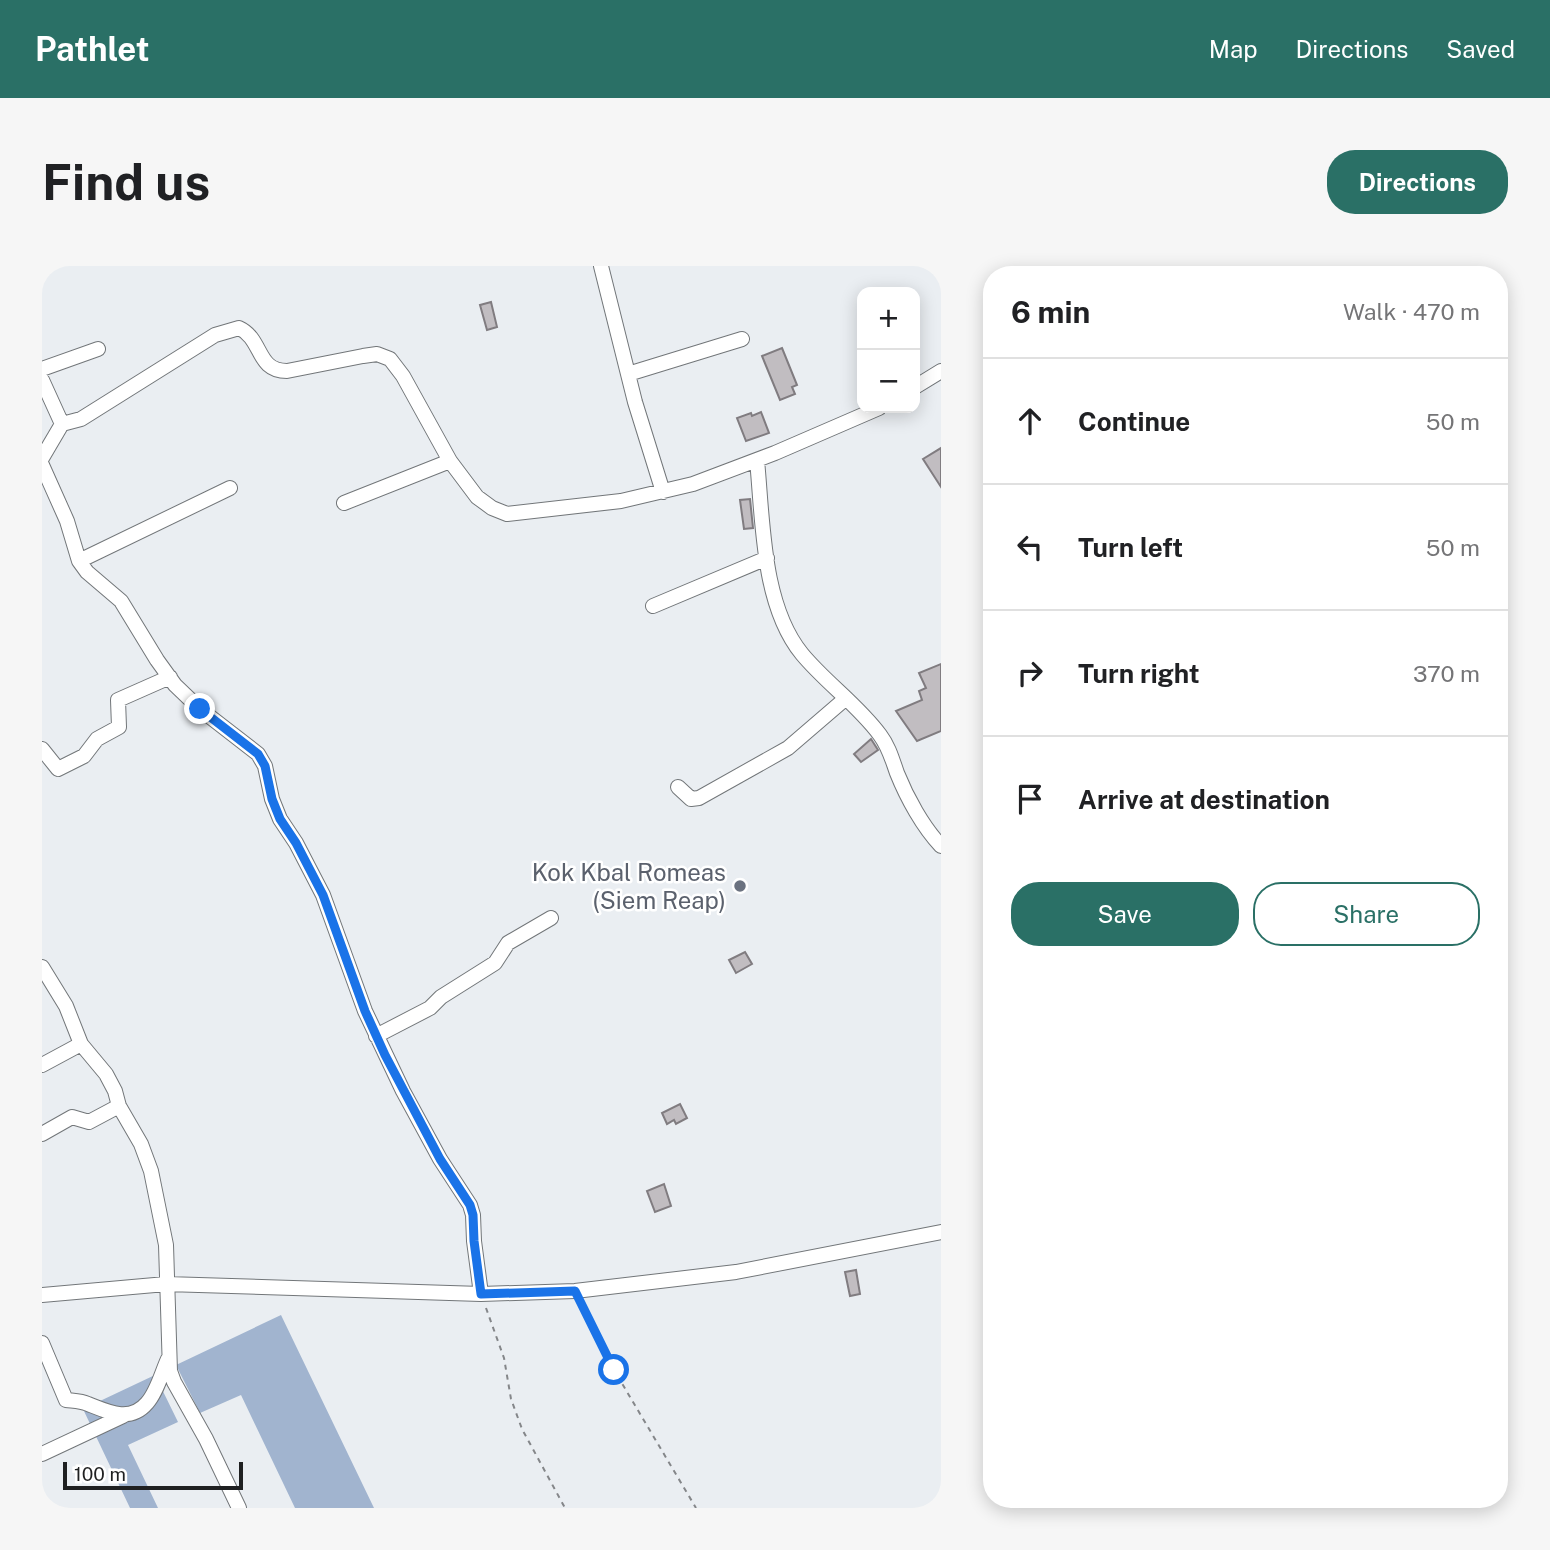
<!DOCTYPE html>
<meta charset="utf-8">
<style>
:root{--surface:#fff;--page:#f6f6f6;--text:#202124;--muted:#757577;--line:#e0e0e0;--accent:#2a7066}
body{margin:0;font-family:"Public Sans",sans-serif;background:var(--page);color:var(--text)}
.controls{position:absolute;right:21px;top:21px;display:grid;overflow:hidden;border-radius:14px;box-shadow:0 4px 18px #0003}
.controls button{width:63px;height:63px;display:grid;place-items:center;padding:0;border:0;border-bottom:2px solid var(--line);background:var(--surface);color:var(--text);font:35px sans-serif}
.scale{position:absolute;left:21px;bottom:18px;width:180px;box-sizing:border-box;padding-left:7px;border:4px solid #1f2021;border-top:0;font-size:19px;line-height:24px;white-space:nowrap;color:#1f2021;-webkit-text-stroke:5px #fff;paint-order:stroke}
.stop{position:absolute;width:21px;height:21px;margin:-16px;border:5px solid #1a73e8;border-radius:50%;background:#fff}
.stop.end{background:#1a73e8;border-color:#fff;box-shadow:0 2px 7px #0008}
.list{margin:0;padding:0;list-style:none}
h2{display:flex;justify-content:space-between;align-items:center;height:91px;margin:0;padding:0 28px;font-size:30px}
h2 small{font-size:23px;font-weight:400;color:var(--muted)}
.list li{display:grid;grid-template-columns:46px 1fr auto;gap:21px;align-items:center;box-sizing:border-box;height:126px;padding:0 28px;border-top:2px solid var(--line)}
.list b{display:block;font-size:26px;white-space:nowrap}
.list em{font-size:23px;font-style:normal;color:var(--muted)}
.actions{display:flex;gap:14px;padding:21px 28px}
.actions a{flex:1;padding:16px 0;border:2px solid var(--accent);border-radius:28px;text-align:center;font-size:24px;color:var(--accent)}
.actions .main{background:var(--accent);color:#fff}
.icon{flex:none;width:38px;height:38px;fill:none;stroke:currentColor;stroke-width:2;stroke-linecap:round;stroke-linejoin:round}
.map{position:relative;flex:none;width:899px;height:1242px;overflow:hidden;border-radius:28px}
header{display:flex;align-items:center;gap:42px;box-sizing:border-box;height:98px;padding:0 35px;background:var(--accent);color:#fff}
header strong{font-size:33px}
nav{display:flex;gap:38px;margin-inline-start:auto;font-size:24px}
.intro{display:flex;align-items:center;justify-content:space-between;box-sizing:border-box;height:168px;padding:0 42px}
h1{margin:0;font-size:49px}
.button{padding:18px 32px;border-radius:28px;background:var(--accent);color:#fff;font-size:24px;font-weight:700}
main{display:flex;gap:42px;padding:0 42px}
aside{flex:1;background:var(--surface);border-radius:28px;box-shadow:0 4px 18px #0003}
.map>svg:first-child{display:block}
.water{fill:#a1b4cf}
.building{fill:#c1bdc1;stroke:#807c80;stroke-width:2}
.lines{fill:none;stroke-linecap:round;stroke-linejoin:round}
.street-casing{stroke:#727679;stroke-width:16}
.path{stroke:#848689;stroke-width:2;stroke-dasharray:5 5;stroke-linecap:butt}
.street{stroke:#fff;stroke-width:14}
.route{stroke:#1a73e8;stroke-width:9}
.worship-dot{fill:#6b7280;stroke:#fff;stroke-width:2.5}
.labels{text-anchor:middle;dominant-baseline:central;stroke-width:5;stroke-linejoin:round;paint-order:stroke}
.worship-label{font-size:24px;fill:#5b616d;stroke:#fff;text-anchor:end}
</style>
<header>
<strong>Pathlet</strong>
<nav><a>Map</a><a>Directions</a><a>Saved</a></nav>
</header>
<div class="intro"><h1>Find us</h1><a class="button">Directions</a></div>
<main>
<div class="map">
<svg width="899" height="1242" viewBox="0 0 899 1242">
<rect width="100%" height="100%" fill="#eaeef2"/>
<!-- water -->
<path class="water" d="M239,1049L332,1242H253L199,1129L158,1147L134,1099Z
M113,1109L136,1156L86,1179L116,1242H88L41,1143Z"/>
<!-- building -->
<path class="building" d="M449,36L455,61L445,64L438,39Z
M740,82L755,119L750,121L753,128L738,134L720,90Z
M719,146L727,167L704,175L695,152L709,147L710,150Z
M899,182V221L881,193Z
M708,233L711,262L702,263L698,234Z
M899,398V465L875,475L854,445L880,434L877,425L884,422L877,407Z
M829,473L836,484L819,496L812,488Z
M703,686L710,698L694,707L687,694Z
M638,838L645,852L634,858L632,854L625,858L620,847Z
M622,918L629,940L613,946L605,925Z
M814,1004L818,1028L808,1030L803,1006Z"/>
<g class="lines">
<defs>
<path id="street" d="M559,0L593,136L621,226
M0,103L56,83
M586,108L700,73
M0,114L20,158
M873,121L899,105
M0,192L20,158L39,153L173,69L197,62C221,73 214,105 245,105L321,90L335,88L348,93L361,110L408,195L435,231L450,242L465,248L579,235L651,218L733,187L837,142
M715,194C721,256 720,339 760,388C784,417 816,439 838,469C847,481 850,493 855,507C865,532 881,561 899,580
M0,199L25,255L37,295L45,306L79,335L115,394L133,419L158,443L216,488L223,500L230,533L238,553L254,577L281,629L323,745L361,825L398,893L428,939L431,949L432,975L439,1028
M302,237L408,195
M37,295L188,222
M611,340L725,292
M0,483L16,503L42,490L55,473L77,461L76,434L128,411
M636,521L649,533L657,532L746,482L803,433
M0,701L24,740L39,778L64,808L73,825L77,840L99,878L109,905L124,979L128,1105L132,1116L164,1173L197,1242
M334,770L388,742L399,731L453,697L466,677L509,652
M0,799L39,778
M0,868L30,851L47,856L77,840
M0,1029L124,1018L439,1028L533,1025L694,1006L899,966
M0,1077L24,1134C32,1135 39,1135 46,1138C66,1146 88,1157 105,1137C115,1126 120,1106 126,1093
M0,1188L81,1150"/>
</defs>
<!-- street casing -->
<use href="#street" class="street-casing"/>
<!-- path -->
<path class="path" d="M540,1038L572,1104L654,1242
M444,1042L462,1092L469,1133L480,1163L523,1242"/>
<!-- street -->
<use href="#street" class="street"/>
</g>
<g class="lines">
<!-- route -->
<path class="route" d="M158,443L216,488L223,500L230,533L238,553L254,577L281,629L323,745L343,789L398,893L428,939L431,949L432,975L439,1028L533,1025L572,1104"/>
</g>
<!-- markers -->
<circle class="worship-dot" cx="698" cy="620" r="7"/>
<g class="labels">
<!-- worship labels -->
<g class="worship-label">
<text x="684" y="606">Kok Kbal Romeas<tspan x="684" dy="28">(Siem Reap)</tspan></text>
</g>
</g>
</svg>
<div class="controls">
<button>+</button>
<button>−</button>
</div>
<div class="scale">100 m</div>
<div class="stop" style="left:572px;top:1104px"></div>
<div class="stop end" style="left:158px;top:443px"></div>
</div>
<aside>
<h2>6 min<small>Walk · 470 m</small></h2>
<ul class="list">
<li><svg class="icon" aria-label="ahead" viewBox="0 0 24 24"><path d="M12 20V5M6 11l6-6 6 6"/></svg><div><b>Continue</b></div><em>50 m</em></li>
<li><svg class="icon" aria-label="left" viewBox="0 0 24 24"><path d="M17 20v-9H6M10 6l-5 5 5 5"/></svg><div><b>Turn left</b></div><em>50 m</em></li>
<li><svg class="icon" aria-label="right" viewBox="0 0 24 24"><path d="M7 20v-9h11M14 6l5 5-5 5"/></svg><div><b>Turn right</b></div><em>370 m</em></li>
<li><svg class="icon" aria-label="arrive" viewBox="0 0 24 24"><path d="M6 21V4h12l-3 4 3 4H6"/></svg><div><b>Arrive at destination</b></div></li>
</ul>
<div class="actions"><a class="main">Save</a><a>Share</a></div>
</aside>
</main>
